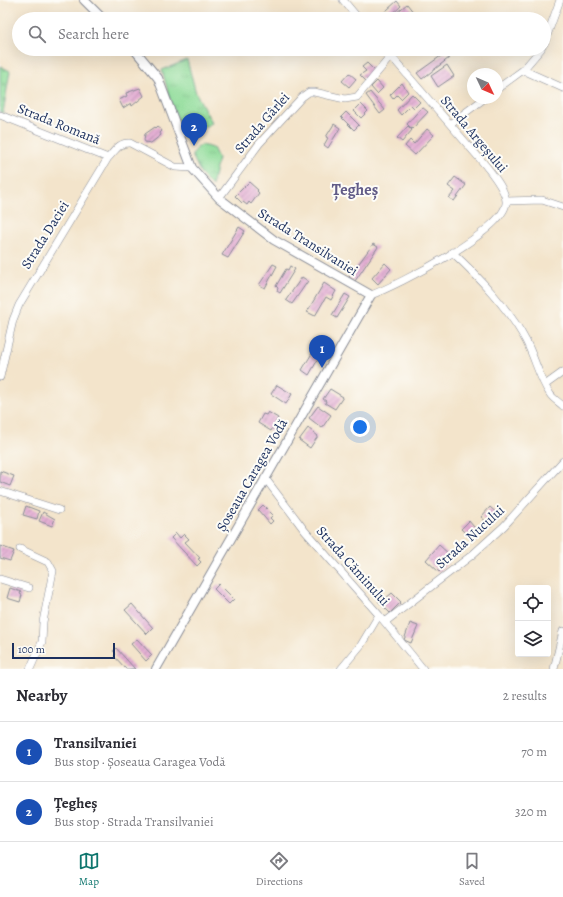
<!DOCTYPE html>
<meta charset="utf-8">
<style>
:root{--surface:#fff;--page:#f2f2f3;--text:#2b2b33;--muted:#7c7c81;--line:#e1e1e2;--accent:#0f766e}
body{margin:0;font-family:Alegreya,serif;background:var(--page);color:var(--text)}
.controls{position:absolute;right:12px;bottom:12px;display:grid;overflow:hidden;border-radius:4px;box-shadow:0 4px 16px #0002}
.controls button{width:36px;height:36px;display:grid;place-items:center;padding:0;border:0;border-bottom:1px solid var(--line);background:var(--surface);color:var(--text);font:20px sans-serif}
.compass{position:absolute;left:467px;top:68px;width:36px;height:36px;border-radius:50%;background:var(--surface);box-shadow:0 4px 16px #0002;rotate:134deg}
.scale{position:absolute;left:12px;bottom:10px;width:103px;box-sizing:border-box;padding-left:4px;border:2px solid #1b2f5e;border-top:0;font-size:11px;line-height:14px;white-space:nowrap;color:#1b2f5e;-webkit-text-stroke:3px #fdfcf7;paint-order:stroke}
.you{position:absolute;left:360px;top:427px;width:14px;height:14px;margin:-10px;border:3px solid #fff;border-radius:50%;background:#1a73e8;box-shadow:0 0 0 6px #1a73e833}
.badge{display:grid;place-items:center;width:26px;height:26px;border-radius:50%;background:var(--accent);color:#fff;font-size:13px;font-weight:700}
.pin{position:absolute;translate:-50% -33px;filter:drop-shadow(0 1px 2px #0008)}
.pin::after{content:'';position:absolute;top:21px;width:14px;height:12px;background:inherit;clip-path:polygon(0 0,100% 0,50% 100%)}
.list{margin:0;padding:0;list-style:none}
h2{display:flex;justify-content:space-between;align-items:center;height:52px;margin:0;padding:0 16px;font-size:17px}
h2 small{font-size:13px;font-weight:400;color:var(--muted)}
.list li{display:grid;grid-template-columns:26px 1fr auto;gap:12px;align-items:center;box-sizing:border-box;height:60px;padding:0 16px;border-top:1px solid var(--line)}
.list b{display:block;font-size:15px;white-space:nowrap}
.list p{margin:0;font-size:13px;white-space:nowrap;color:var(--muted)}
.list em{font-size:13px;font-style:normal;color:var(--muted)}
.icon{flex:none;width:22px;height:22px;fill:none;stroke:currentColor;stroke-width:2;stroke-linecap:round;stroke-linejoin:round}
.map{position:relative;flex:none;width:563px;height:669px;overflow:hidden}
.search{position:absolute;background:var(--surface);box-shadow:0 4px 16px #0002;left:12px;right:12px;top:12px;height:44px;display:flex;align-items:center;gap:10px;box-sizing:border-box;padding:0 14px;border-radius:22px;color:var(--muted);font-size:15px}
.sheet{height:172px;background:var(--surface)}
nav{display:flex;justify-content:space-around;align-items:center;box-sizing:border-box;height:56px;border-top:1px solid var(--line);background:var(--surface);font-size:11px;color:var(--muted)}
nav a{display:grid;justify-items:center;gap:2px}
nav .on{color:var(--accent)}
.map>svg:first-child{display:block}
.grass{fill:url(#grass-tufts);stroke:#55867c}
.cemetery{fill:url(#cemetery-stones);stroke:#55867c}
.building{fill:url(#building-hatch)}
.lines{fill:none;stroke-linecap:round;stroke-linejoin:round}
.minor-casing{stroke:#878a94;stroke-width:8}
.tertiary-casing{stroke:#878a94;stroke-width:10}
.minor{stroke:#fff;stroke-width:7}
.tertiary{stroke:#fff;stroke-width:8}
.labels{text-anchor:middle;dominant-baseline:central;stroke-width:4;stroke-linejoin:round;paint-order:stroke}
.street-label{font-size:14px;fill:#1b2f5e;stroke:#fdfcf7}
.quarter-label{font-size:16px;font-weight:bold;fill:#615b87;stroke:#fdfcf7}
</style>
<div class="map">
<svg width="563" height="669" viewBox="0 0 563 669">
<defs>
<pattern id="grass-tufts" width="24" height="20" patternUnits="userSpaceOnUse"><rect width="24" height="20" fill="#8fdc99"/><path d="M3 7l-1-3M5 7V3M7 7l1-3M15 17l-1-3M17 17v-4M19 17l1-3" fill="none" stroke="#7bbd86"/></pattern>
<pattern id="cemetery-stones" width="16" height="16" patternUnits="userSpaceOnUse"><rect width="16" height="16" fill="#8fdc99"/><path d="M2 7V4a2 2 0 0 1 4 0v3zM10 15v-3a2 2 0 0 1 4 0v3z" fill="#7bbd86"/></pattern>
<pattern id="building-hatch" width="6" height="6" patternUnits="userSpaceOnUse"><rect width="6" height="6" fill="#e3aed3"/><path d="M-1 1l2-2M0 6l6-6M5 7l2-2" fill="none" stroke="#b78eae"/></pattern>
</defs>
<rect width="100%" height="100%" fill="#fdfcf7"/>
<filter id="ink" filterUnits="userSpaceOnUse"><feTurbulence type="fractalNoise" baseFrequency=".025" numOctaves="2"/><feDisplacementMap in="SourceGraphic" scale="8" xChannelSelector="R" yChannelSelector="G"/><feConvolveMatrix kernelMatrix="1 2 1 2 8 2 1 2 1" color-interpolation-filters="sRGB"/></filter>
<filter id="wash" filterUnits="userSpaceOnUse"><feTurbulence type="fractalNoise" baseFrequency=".012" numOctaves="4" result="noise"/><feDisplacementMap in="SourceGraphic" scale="16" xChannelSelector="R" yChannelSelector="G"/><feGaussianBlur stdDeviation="0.9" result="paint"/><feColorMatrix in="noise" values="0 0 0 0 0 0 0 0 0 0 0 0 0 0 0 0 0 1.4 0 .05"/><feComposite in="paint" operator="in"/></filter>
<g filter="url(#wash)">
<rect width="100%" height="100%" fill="#f3e4cb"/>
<!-- grass -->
<path class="grass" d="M187,60L196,93L212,123L185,138L172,106L162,70Z
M202,145L213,148L218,158L212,186L201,174L192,155L198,147Z"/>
<!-- cemetery -->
<path class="cemetery" d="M0,66L10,71L3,113L0,112Z"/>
<g id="blocks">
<!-- building -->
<path class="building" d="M397,1L401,6L387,19H377Z
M407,4L414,13L406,19H399L396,13Z
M445,53L449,58L422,79L417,73Z
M367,63L376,72L366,81L360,75L366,71L362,67Z
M447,65L454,76L438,87L431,76Z
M349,73L356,79L349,87L342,81Z
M377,81L383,88L377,94L371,87Z
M402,83L408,92L401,99L397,95L393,99L390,95Z
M140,88L144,96L132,106L131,103L123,108L119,100L127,96L126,93Z
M370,92L385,110L380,114L366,95Z
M412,94L420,102L414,108L411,105L401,115L397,110Z
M361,104L368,111L361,118L354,111Z
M422,107L428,112L412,129L407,124Z
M346,112L359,125L354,130L341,117Z
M334,124L340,128L328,148L324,145L328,138L326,137Z
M158,126L162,131L160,133L161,135L151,143L145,142L144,140L145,134L155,127L156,128Z
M408,126L412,130L402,142L397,138Z
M427,129L434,135L415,155L405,146L410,140L414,144Z
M455,177L466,185L454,201L449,198L455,191L448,186Z
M249,182L258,190L257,191L259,193L251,204L249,202L247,205L243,202L242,203L235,196Z
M239,227L245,231L228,258L222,255Z
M373,244L378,247L355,281L349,277Z
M385,263L391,269L378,284L372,278Z
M273,264L277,266L265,288L259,285Z
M290,266L295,269L280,293L277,291L278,288L276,286L286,269L288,270Z
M302,277L308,281L292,304L286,300Z
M324,283L336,291L331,300L326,297L315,316L307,312Z
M345,294L350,297L337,318L332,315Z
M317,345L324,349L309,375L302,370Z
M277,385L292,394L286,404L271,394Z
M330,389L343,397L335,409L325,403L326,401L323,399Z
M318,406L331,415L322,428L309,418Z
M268,412L278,418L271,431L258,423L263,414L266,415Z
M308,428L318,436L310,448L299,440Z
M0,471L14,476L10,486L0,482Z
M263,505L273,515L270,518L273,521L270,524L258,510Z
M26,506L39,511L37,519L23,515Z
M490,507L500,516L491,526L481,517Z
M43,512L55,519L52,526L39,521Z
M469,521L479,533L473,540L461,529Z
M176,533L180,538L184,534L189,539L185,542L200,558L198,559L201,562L197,566L171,538Z
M439,545L450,555L447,558L449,561L439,572L426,560Z
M0,546L14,551L10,561L0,558Z
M219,584L234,599L229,604L214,589Z
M10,588L21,592L20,594L22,595L20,602L7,598Z
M392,593L401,602L390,613L378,601L383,597L385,599Z
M132,604L153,628L147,634L125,610Z
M410,623L418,626L411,643L404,640Z
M137,639L152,655L146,661L131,644Z
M116,648L135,669H126L114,656L116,654L113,651Z"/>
</g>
</g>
<g filter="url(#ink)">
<use href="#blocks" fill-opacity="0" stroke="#878a94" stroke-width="1"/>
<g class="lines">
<defs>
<path id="minor" d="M343,0L359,19
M544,44L560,0
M523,70L563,88
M497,89L523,70L541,49
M0,115L108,158
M450,124L485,98
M219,198L259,144L302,97L309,92H314L345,99L357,97L391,56
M506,201L542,200L563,207
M452,252C477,275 510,310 526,341C535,358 539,378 550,394C553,399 559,402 563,406
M371,295C396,286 509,229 506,201C505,189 493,175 486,166L385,49
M0,377L13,320L19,305L108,158C115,151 119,142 130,143L175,167L192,168
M545,385L563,372
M265,478L305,531L379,615L423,669
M0,491L59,510
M20,549L48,562L53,571L43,622L42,642L30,669
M0,579L29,588
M385,622L472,555L504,526L563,461
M341,669L361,645L379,615
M554,669L563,631"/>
<path id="tertiary" d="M84,0L103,19
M134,49L158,78L192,168L219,198L274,240L371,295L156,669"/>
</defs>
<!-- minor casing -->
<use href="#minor" class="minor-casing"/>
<!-- tertiary casing -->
<use href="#tertiary" class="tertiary-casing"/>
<!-- minor -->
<use href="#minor" class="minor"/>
<!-- tertiary -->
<use href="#tertiary" class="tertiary"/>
</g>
</g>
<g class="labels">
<!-- street labels -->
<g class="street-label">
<text transform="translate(262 123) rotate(-49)">Strada Gârlei</text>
<text transform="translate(59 124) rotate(22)">Strada Romană</text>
<text transform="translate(474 134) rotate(50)">Strada Argeșului</text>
<text transform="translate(45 235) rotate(-58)">Strada Daciei</text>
<text transform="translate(308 242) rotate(32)">Strada Transilvaniei</text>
<text transform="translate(252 475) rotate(-60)">Șoseaua Caragea Vodă</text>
<text transform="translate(470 537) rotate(-42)">Strada Nucului</text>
<text transform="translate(353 566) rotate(48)">Strada Căminului</text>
</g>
<!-- quarter labels -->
<g class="quarter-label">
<text x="355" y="190">Țegheș</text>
</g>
</g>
</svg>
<div class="controls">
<button><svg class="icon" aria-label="locate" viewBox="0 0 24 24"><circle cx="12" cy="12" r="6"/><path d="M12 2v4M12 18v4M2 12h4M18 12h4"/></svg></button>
<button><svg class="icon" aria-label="layers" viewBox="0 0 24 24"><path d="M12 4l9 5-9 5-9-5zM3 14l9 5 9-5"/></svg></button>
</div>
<svg class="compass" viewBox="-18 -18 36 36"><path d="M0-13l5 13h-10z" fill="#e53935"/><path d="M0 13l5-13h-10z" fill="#7c7c81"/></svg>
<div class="scale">100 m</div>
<div class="you"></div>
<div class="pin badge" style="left:322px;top:368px;background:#1a4fb4">1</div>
<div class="pin badge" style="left:194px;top:146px;background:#1a4fb4">2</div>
<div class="search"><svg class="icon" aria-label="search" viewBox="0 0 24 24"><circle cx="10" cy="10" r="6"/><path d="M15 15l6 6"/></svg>Search here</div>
</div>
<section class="sheet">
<h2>Nearby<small>2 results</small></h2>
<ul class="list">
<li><span class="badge" style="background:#1a4fb4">1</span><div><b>Transilvaniei</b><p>Bus stop · Șoseaua Caragea Vodă</p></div><em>70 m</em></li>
<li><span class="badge" style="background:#1a4fb4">2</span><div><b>Țegheș</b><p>Bus stop · Strada Transilvaniei</p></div><em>320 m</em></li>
</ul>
</section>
<nav>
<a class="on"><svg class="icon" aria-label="map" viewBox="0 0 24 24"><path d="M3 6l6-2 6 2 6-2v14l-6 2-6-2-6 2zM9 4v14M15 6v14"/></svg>Map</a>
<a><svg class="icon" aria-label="directions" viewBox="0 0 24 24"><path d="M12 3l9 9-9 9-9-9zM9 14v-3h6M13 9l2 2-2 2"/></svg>Directions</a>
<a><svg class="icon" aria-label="saved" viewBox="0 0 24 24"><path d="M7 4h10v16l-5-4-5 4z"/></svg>Saved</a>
</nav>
